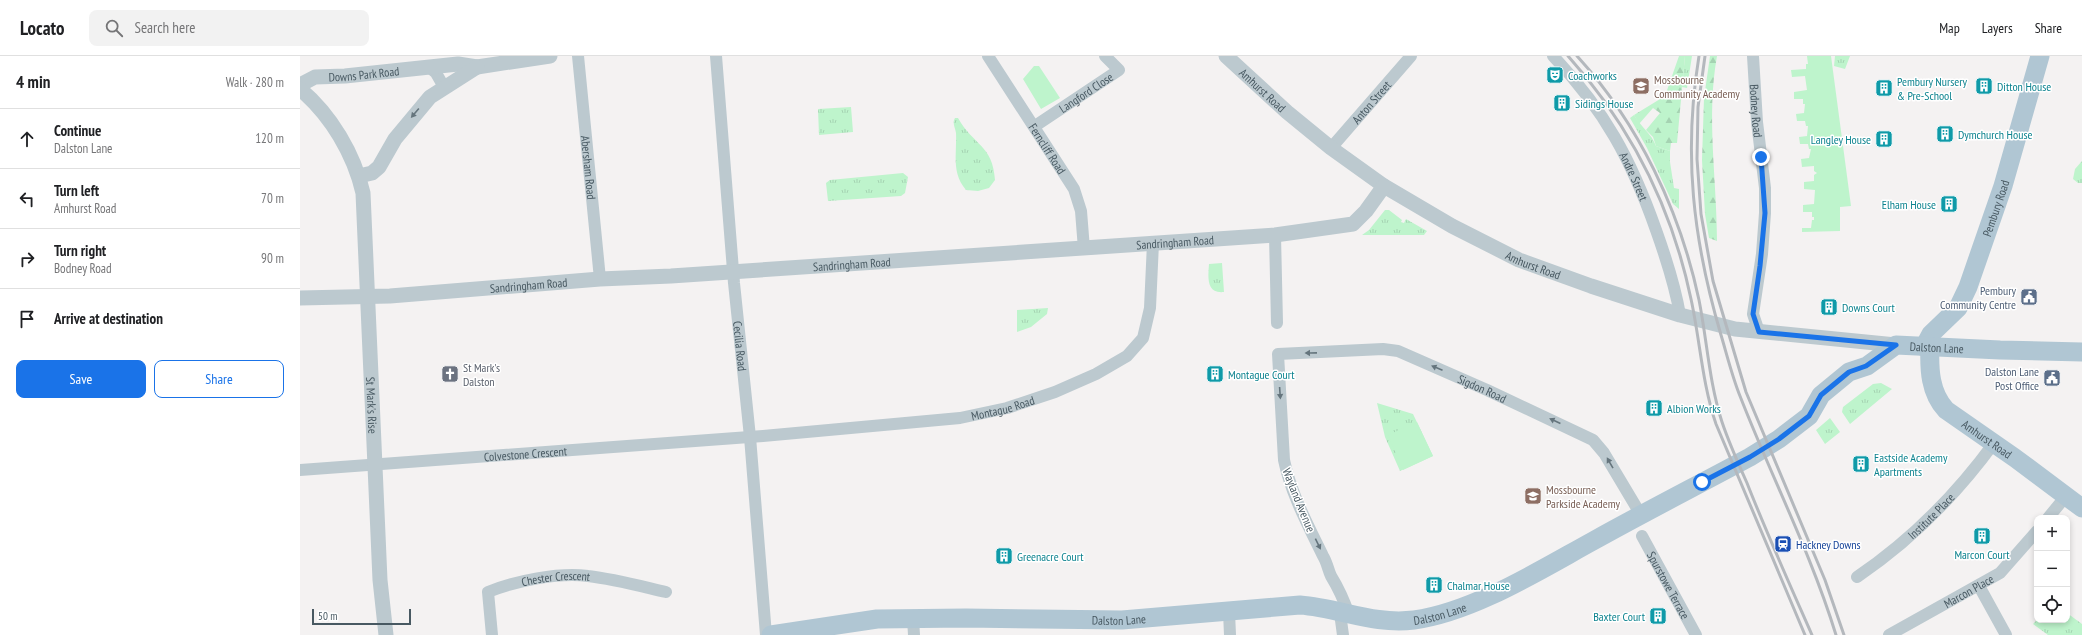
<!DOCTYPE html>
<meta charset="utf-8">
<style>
:root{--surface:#fff;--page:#f2f2f2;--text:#202124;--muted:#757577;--line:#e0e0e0;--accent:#1a73e8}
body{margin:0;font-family:"PT Sans Narrow",sans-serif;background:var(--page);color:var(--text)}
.controls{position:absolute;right:12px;bottom:12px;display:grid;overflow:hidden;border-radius:8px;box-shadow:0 2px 6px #0003}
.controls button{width:36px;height:36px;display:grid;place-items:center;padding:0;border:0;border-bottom:1px solid var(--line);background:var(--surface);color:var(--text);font:20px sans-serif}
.scale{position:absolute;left:12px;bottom:10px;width:99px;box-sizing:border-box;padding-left:4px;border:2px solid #485962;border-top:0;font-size:11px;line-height:14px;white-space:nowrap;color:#485962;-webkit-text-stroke:3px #fff;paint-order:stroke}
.stop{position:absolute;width:12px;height:12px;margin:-9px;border:3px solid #1a73e8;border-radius:50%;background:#fff}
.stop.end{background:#1a73e8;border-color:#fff;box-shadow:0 1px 4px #0008}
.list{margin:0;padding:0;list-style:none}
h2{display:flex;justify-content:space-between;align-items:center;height:52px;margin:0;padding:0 16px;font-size:17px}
h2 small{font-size:13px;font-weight:400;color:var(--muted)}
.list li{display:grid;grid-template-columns:26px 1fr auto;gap:12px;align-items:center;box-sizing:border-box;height:60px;padding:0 16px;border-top:1px solid var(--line)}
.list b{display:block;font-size:15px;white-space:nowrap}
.list p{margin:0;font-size:13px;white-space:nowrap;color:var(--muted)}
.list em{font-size:13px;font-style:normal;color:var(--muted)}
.actions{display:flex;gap:8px;padding:12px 16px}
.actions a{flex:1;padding:9px 0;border:1px solid var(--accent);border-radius:8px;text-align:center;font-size:14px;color:var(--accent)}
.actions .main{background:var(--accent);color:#fff}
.icon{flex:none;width:22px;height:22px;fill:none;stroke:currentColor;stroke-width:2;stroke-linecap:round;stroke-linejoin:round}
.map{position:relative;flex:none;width:1782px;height:579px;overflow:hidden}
header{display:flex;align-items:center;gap:24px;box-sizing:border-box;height:56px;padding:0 20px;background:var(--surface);border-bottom:1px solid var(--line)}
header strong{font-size:19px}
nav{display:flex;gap:22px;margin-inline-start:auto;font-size:14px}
.search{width:280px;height:36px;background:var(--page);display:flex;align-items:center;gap:10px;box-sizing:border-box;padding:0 14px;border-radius:8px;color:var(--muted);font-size:15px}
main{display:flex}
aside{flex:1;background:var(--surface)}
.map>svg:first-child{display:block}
.grass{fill:url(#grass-tufts)}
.forest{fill:url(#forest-firs)}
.garden{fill:#bef4cc}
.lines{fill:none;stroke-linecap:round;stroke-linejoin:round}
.minor{stroke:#bcc9cf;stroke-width:12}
.tertiary{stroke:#bcc9cf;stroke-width:15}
.primary{stroke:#b0c6d3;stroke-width:19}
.rail{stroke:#b4b8bd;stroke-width:3}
.oneway{fill:#65757d}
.route{stroke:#1a73e8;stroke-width:5}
.labels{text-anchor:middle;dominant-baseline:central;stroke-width:3;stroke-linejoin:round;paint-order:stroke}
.street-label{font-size:12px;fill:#485962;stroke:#fff}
.culture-label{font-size:12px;fill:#0d838f;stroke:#fff;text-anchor:start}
.education-label{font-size:12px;fill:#785e54;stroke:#fff;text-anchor:start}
.service-label{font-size:12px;fill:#4e5e75;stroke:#fff;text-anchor:end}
.worship-label{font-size:12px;fill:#5b616d;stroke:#fff;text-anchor:start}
.transit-label{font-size:12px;fill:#164399;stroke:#fff;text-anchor:start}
</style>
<header>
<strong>Locato</strong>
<div class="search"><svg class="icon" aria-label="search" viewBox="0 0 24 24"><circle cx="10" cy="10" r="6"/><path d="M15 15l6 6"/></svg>Search here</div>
<nav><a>Map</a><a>Layers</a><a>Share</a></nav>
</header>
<main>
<aside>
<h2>4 min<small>Walk · 280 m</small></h2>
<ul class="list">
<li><svg class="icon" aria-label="ahead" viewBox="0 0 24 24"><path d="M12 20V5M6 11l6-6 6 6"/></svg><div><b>Continue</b><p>Dalston Lane</p></div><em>120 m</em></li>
<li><svg class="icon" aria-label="left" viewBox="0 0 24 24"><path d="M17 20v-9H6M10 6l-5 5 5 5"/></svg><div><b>Turn left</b><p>Amhurst Road</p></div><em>70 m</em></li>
<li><svg class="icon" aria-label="right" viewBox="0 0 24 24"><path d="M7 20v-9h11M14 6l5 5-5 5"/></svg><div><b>Turn right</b><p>Bodney Road</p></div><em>90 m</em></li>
<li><svg class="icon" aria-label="arrive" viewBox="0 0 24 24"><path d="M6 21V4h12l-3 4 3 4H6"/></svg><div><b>Arrive at destination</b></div></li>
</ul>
<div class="actions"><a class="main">Save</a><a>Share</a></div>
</aside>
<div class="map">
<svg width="1782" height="579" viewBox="0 0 1782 579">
<defs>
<pattern id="grass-tufts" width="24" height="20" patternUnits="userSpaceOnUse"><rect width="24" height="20" fill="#bef4cc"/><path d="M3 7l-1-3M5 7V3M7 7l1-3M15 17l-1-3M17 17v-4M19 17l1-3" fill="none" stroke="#a5d3b2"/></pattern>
<pattern id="forest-firs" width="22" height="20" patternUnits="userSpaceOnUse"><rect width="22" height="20" fill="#bef4cc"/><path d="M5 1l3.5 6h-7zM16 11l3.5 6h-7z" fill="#a5d3b2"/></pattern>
</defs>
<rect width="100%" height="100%" fill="#f4f2f2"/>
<!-- grass -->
<path class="grass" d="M1385,0H1392L1387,32L1382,31Z
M1535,0H1550L1545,13L1534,10Z
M551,51L553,76L519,79L518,53Z
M1334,59C1341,71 1351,77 1356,90L1370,95V106L1374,132L1379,133V153L1373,148L1347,92L1330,62Z
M655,62H658C673,89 693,89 695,124L689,132L678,135L666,134C651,117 657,97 656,77C655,71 652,67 655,62Z
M1782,105V127H1778L1773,123L1775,113Z
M603,117L608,121L605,137L601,140L528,145L526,127L530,124Z
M1085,154H1089L1102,164L1101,166L1104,167L1106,163L1127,175L1124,179H1062L1069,174Z
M922,207L924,236C906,238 908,221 909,208Z
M748,252L747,258L731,271L717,276V254Z
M1581,327L1592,333L1550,368L1542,356L1543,351L1573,328Z
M1077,347L1113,358L1133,400L1100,415L1085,381Z
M1530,362L1540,376L1525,388L1516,374Z
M1767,557L1782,568V579H1748L1733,568L1737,564H1767Z"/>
<!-- forest -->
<path class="forest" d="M1379,0H1385L1377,87H1371L1370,95L1356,90L1353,81L1346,74L1360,57L1353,52L1339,68L1334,59L1365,40Z
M1410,0H1417C1406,61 1417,123 1417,185L1409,182L1405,158L1402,104L1404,42Z"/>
<!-- garden -->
<path class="garden" d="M1507,0H1531L1551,150L1540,151V175L1502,176V172H1511L1512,164H1514V161H1512V156H1503V149L1514,148L1515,134L1504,133V126L1514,125V119L1517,117L1514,115V110L1502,111L1501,103L1509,102L1511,93H1509L1508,88H1500L1499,81L1507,80L1508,70H1506L1505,65H1497L1496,58L1504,57L1505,48H1503V43H1494V36L1507,34L1505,20L1492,21L1491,14L1506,13V8H1508Z
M734,10H739L760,42L741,53L723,23Z
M1117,366L1133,400L1103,414L1088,379Z"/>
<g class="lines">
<!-- minor -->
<g class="minor">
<path id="s1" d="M278,0L300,223"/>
<path id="s2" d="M416,0L434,227L450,381L466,579"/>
<path id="s3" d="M688,0L774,133L781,155L784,193"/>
<path id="s4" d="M1253,0C1305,55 1331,103 1356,174C1366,202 1375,229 1380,259"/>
<path id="s5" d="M1453,0L1457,66L1465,132V157L1462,198L1453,258L1459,276"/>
<path d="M130,12L136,17L144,31"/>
<path id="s6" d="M735,70L819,14L805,0"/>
<path id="s7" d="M1031,92L1111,0"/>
<path d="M975,179L977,267"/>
<path id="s8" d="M0,414L463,380L660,362L707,352L755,336L796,318L827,300L843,282L850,252L853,187"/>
<path d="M1748,462L1766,440"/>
<path id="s9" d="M1342,480L1396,579"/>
<path id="s10" d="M1557,521C1610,485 1656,439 1694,387"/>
<path d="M1679,530L1706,579"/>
<path d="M929,556L930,579"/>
<path d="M1040,557L1043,579"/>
<path id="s11" d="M1049,559C1044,544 1039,533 1031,520C1028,514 1027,506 1023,500C1008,469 991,438 984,404L978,298L1083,293L1098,295L1187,334L1293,384L1304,397L1341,459"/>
<path d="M613,562L614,579"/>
<path id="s12" d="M192,579L188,536C215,525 259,516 288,520C314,523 340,530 366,536"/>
<path id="s13" d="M1589,579L1700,517L1737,475"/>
</g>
<!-- tertiary -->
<g class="tertiary">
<path id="s14" d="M926,0L987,56L1031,92L1084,130L1152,170L1219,204L1291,230L1380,259L1435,273L1596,289"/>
<path id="s15" d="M0,29L15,21L45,20L158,8L177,11L250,0"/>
<path id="s16" d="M0,33C31,59 54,98 63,137L80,524L86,579"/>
<path d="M59,120L72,117L79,111L95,83L130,41L177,11"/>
<path id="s17" d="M0,242L90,240L300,223L371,220L975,179L1053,168L1066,155L1084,130"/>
</g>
<!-- primary -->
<g class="primary">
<path id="s18" d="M1624,291L1631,278L1658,252L1668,231L1703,130L1740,0"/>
<path id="s19" d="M1630,291C1629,313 1630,337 1646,354L1715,402L1782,452"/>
<path id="s20" d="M471,579L577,563L666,562L822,564L1000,549C1040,552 1073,569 1114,564C1173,556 1240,514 1293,485C1345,456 1398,429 1450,401L1479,383L1509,360L1521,339L1549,316L1567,310L1596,289L1700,294L1782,296"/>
</g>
<!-- rail -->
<path class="rail" d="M1268,0C1330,69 1372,152 1391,243C1400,284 1402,327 1416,368L1505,579
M1277,0C1339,68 1380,155 1399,244C1407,284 1409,326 1422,366C1429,387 1438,407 1447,427C1467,478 1490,529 1512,579
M1399,0C1383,98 1393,184 1421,279C1427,299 1432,320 1440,340C1471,420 1511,497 1536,579
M1405,0L1398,51L1397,103L1401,158L1413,225L1446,336L1525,524L1544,579"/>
</g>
<!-- one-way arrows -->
<defs><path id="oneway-solid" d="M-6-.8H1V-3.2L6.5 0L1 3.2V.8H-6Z"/></defs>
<g class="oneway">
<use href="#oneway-solid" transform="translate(115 57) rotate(130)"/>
<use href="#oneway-solid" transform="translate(1011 297) rotate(179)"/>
<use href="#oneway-solid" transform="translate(1137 312) rotate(-157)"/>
<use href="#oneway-solid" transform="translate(980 337) rotate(86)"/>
<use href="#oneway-solid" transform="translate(1255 365) rotate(-155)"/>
<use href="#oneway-solid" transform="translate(1310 407) rotate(-120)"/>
<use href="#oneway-solid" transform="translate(1018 488) rotate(64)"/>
</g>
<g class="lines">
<!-- route -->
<path class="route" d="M1402,426L1450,401L1479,383L1509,360L1521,339L1549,316L1566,310L1596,289L1459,276L1453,258L1460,210L1465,157L1461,101"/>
</g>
<!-- icons -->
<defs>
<symbol id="theatre-square" viewBox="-11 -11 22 22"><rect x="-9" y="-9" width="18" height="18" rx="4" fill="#0f9aa8" stroke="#fff"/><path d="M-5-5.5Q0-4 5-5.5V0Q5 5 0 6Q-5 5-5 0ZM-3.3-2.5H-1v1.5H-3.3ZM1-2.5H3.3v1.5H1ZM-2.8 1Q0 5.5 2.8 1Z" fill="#fff"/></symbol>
<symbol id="school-square" viewBox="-11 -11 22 22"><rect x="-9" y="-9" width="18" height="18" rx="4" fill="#8d6e63" stroke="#fff"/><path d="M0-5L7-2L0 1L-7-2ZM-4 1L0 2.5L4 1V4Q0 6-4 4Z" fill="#fff"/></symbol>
<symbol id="building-square" viewBox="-11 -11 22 22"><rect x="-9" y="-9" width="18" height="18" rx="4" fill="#0f9aa8" stroke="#fff"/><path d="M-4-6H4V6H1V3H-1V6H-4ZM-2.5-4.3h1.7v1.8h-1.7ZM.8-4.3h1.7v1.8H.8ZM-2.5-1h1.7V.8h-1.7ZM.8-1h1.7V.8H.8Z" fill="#fff"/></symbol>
<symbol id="civic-square" viewBox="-11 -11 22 22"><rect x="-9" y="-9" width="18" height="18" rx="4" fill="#5c6f8a" stroke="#fff"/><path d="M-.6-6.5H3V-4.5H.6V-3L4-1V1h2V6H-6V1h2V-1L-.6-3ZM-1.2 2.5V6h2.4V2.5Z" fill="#fff"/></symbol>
<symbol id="church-square" viewBox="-11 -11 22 22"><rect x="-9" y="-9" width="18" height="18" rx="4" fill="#6b7280" stroke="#fff"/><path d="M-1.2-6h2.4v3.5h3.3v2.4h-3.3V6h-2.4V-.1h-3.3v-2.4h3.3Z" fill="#fff"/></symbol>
<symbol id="station-square" viewBox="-11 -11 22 22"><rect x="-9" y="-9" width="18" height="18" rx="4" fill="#1a4fb4" stroke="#fff"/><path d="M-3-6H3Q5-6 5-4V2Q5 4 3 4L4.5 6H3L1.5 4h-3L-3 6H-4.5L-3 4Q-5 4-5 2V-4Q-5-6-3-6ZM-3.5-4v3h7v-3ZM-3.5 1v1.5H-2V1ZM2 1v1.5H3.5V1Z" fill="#fff"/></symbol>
</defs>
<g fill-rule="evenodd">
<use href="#theatre-square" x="1245" y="9" width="20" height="20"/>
<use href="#school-square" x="1331" y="20" width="20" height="20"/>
<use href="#building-square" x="1674" y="20" width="20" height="20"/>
<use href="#building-square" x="1574" y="22" width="20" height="20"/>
<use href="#building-square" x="1252" y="37" width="20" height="20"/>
<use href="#building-square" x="1635" y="68" width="20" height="20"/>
<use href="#building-square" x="1574" y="73" width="20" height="20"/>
<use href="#building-square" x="1639" y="138" width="20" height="20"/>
<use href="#civic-square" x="1719" y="231" width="20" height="20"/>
<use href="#building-square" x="1519" y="241" width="20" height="20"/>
<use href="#church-square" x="140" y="308" width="20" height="20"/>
<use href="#building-square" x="905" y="308" width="20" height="20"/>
<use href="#civic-square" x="1742" y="312" width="20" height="20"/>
<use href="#building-square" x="1344" y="342" width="20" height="20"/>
<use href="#building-square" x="1551" y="398" width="20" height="20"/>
<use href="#school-square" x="1223" y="430" width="20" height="20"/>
<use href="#building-square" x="1672" y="470" width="20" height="20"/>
<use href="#station-square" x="1473" y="478" width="20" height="20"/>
<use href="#building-square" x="694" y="490" width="20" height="20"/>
<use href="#building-square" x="1124" y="519" width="20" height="20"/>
<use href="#building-square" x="1348" y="550" width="20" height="20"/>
</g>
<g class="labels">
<!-- street labels -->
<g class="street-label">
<text stroke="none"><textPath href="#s15" startOffset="66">Downs Park Road</textPath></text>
<text stroke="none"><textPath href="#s14" startOffset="50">Amhurst Road</textPath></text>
<text stroke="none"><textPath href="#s6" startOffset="61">Langford Close</textPath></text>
<text stroke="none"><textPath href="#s7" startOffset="61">Anton Street</textPath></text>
<text stroke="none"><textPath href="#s5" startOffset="55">Bodney Road</textPath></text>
<text stroke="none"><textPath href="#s3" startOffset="110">Ferncliff Road</textPath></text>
<text stroke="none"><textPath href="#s1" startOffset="112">Abersham Road</textPath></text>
<text stroke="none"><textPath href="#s4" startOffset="146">Andre Street</textPath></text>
<text stroke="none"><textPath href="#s18" startOffset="159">Pembury Road</textPath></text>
<text stroke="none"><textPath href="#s17" startOffset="877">Sandringham Road</textPath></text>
<text stroke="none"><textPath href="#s17" startOffset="553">Sandringham Road</textPath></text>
<text stroke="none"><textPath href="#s14" startOffset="374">Amhurst Road</textPath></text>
<text stroke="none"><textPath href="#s17" startOffset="229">Sandringham Road</textPath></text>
<text stroke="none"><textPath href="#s2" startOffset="291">Cecilia Road</textPath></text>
<text stroke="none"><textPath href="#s20" startOffset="1249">Dalston Lane</textPath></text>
<text stroke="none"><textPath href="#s11" startOffset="487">Sigdon Road</textPath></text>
<text stroke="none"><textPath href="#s16" startOffset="336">St Mark's Rise</textPath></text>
<text stroke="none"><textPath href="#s8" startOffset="706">Montague Road</textPath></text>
<text stroke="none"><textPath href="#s19" startOffset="117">Amhurst Road</textPath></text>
<text stroke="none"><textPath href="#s8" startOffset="226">Colvestone Crescent</textPath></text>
<text transform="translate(999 444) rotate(68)">Wayland Avenue</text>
<text stroke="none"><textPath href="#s10" startOffset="96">Institute Place</textPath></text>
<text stroke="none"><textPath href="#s12" startOffset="113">Chester Crescent</textPath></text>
<text stroke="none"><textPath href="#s9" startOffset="56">Spurstowe Terrace</textPath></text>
<text stroke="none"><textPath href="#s13" startOffset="91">Marcon Place</textPath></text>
<text stroke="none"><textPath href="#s20" startOffset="673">Dalston Lane</textPath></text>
<text stroke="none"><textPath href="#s20" startOffset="349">Dalston Lane</textPath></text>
</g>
<!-- culture labels -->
<g class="culture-label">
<text x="1268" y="19">Coachworks</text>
<text x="1597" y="25">Pembury Nursery<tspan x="1597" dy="14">&amp; Pre-School</tspan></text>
<text x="1697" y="30">Ditton House</text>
<text x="1275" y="47">Sidings House</text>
<text x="1658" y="78">Dymchurch House</text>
<text x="1571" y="83" text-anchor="end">Langley House</text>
<text x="1636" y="148" text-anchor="end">Elham House</text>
<text x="1542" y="251">Downs Court</text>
<text x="928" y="318">Montague Court</text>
<text x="1367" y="352">Albion Works</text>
<text x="1574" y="401">Eastside Academy<tspan x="1574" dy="14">Apartments</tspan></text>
<text x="1682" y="498" text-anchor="middle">Marcon Court</text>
<text x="717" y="500">Greenacre Court</text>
<text x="1147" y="529">Chalmar House</text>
<text x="1345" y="560" text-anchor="end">Baxter Court</text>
</g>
<!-- education labels -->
<g class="education-label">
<text x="1354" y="23">Mossbourne<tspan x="1354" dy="14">Community Academy</tspan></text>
<text x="1246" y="433">Mossbourne<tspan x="1246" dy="14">Parkside Academy</tspan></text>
</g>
<!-- service labels -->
<g class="service-label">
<text x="1716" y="234">Pembury<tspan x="1716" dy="14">Community Centre</tspan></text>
<text x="1739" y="315">Dalston Lane<tspan x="1739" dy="14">Post Office</tspan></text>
</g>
<!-- worship labels -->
<g class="worship-label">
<text x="163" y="311">St Mark's<tspan x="163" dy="14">Dalston</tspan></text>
</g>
<!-- transit labels -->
<g class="transit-label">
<text x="1496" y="488">Hackney Downs</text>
</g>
</g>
</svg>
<div class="controls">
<button>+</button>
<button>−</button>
<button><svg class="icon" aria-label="locate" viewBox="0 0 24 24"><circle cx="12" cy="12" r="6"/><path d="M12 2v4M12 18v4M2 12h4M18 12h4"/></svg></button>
</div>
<div class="scale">50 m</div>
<div class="stop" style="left:1402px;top:426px"></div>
<div class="stop end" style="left:1461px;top:101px"></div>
</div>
</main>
